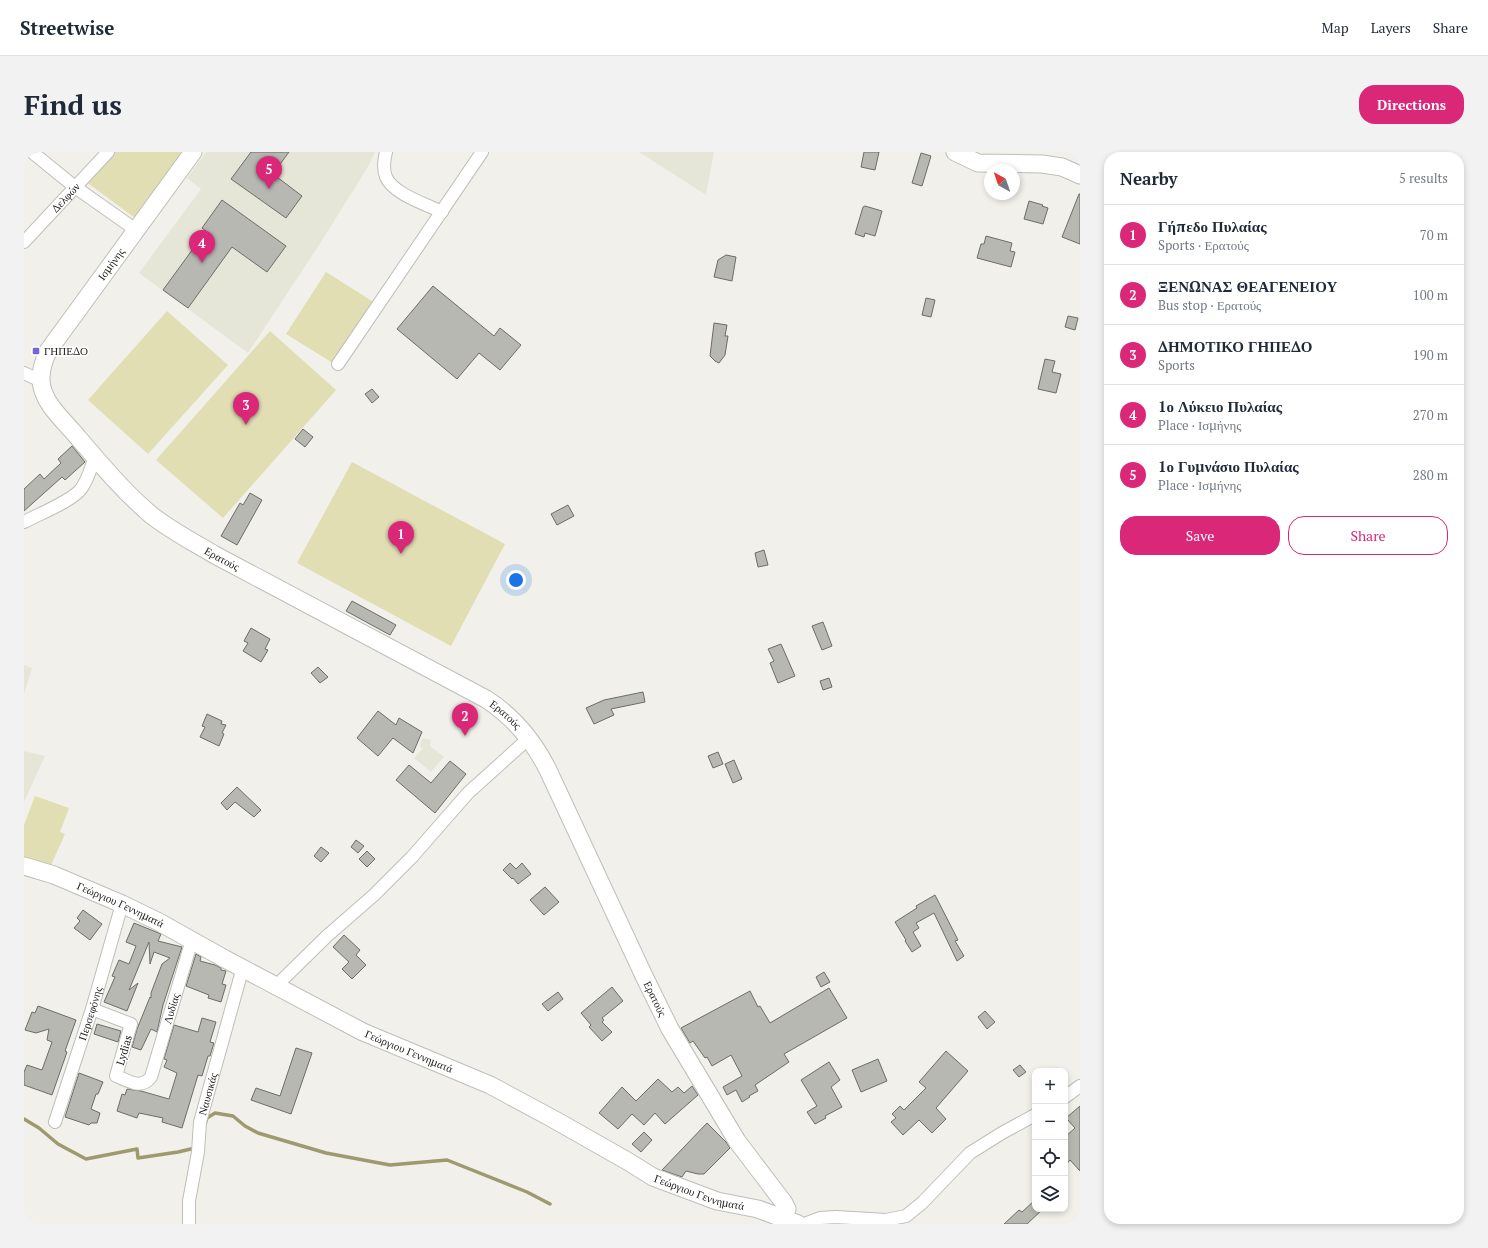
<!DOCTYPE html>
<meta charset="utf-8">
<style>
:root{--surface:#fff;--page:#f2f2f3;--text:#1f2937;--muted:#747a83;--line:#e0e1e3;--accent:#db2777}
body{margin:0;font-family:"PT Serif",serif;background:var(--page);color:var(--text)}
.controls{position:absolute;right:12px;bottom:12px;display:grid;overflow:hidden;border-radius:8px;box-shadow:0 2px 6px #0003}
.controls button{width:36px;height:36px;display:grid;place-items:center;padding:0;border:0;border-bottom:1px solid var(--line);background:var(--surface);color:var(--text);font:20px sans-serif}
.compass{position:absolute;left:960px;top:12px;width:36px;height:36px;border-radius:50%;background:var(--surface);box-shadow:0 2px 6px #0003;rotate:320deg}
.you{position:absolute;left:492px;top:428px;width:14px;height:14px;margin:-10px;border:3px solid #fff;border-radius:50%;background:#1a73e8;box-shadow:0 0 0 6px #1a73e833}
.badge{display:grid;place-items:center;width:26px;height:26px;border-radius:50%;background:var(--accent);color:#fff;font-size:13px;font-weight:700}
.pin{position:absolute;translate:-50% -33px;filter:drop-shadow(0 1px 2px #0008)}
.pin::after{content:'';position:absolute;top:21px;width:14px;height:12px;background:inherit;clip-path:polygon(0 0,100% 0,50% 100%)}
.list{margin:0;padding:0;list-style:none}
h2{display:flex;justify-content:space-between;align-items:center;height:52px;margin:0;padding:0 16px;font-size:17px}
h2 small{font-size:13px;font-weight:400;color:var(--muted)}
.list li{display:grid;grid-template-columns:26px 1fr auto;gap:12px;align-items:center;box-sizing:border-box;height:60px;padding:0 16px;border-top:1px solid var(--line)}
.list b{display:block;font-size:15px;white-space:nowrap}
.list p{margin:0;font-size:13px;white-space:nowrap;color:var(--muted)}
.list em{font-size:13px;font-style:normal;color:var(--muted)}
.actions{display:flex;gap:8px;padding:12px 16px}
.actions a{flex:1;padding:9px 0;border:1px solid var(--accent);border-radius:16px;text-align:center;font-size:14px;color:var(--accent)}
.actions .main{background:var(--accent);color:#fff}
.icon{flex:none;width:22px;height:22px;fill:none;stroke:currentColor;stroke-width:2;stroke-linecap:round;stroke-linejoin:round}
.map{position:relative;flex:none;width:1056px;height:1072px;overflow:hidden;border-radius:16px}
header{display:flex;align-items:center;gap:24px;box-sizing:border-box;height:56px;padding:0 20px;background:var(--surface);border-bottom:1px solid var(--line)}
header strong{font-size:19px}
nav{display:flex;gap:22px;margin-inline-start:auto;font-size:14px}
.intro{display:flex;align-items:center;justify-content:space-between;box-sizing:border-box;height:96px;padding:0 24px}
h1{margin:0;font-size:28px}
.button{padding:10px 18px;border-radius:16px;background:var(--accent);color:#fff;font-size:14px;font-weight:700}
main{display:flex;gap:24px;padding:0 24px}
aside{flex:1;background:var(--surface);border-radius:16px;box-shadow:0 2px 6px #0003}
.map>svg:first-child{display:block}
.built{fill:#e6e6d8}
.green{fill:#e1deb4}
.lines{fill:none;stroke-linecap:round;stroke-linejoin:round}
.stream{stroke:#9e9a6f;stroke-width:3.5}
.building{fill:#b8b8b3;stroke:#6d6d68}
.street-casing{stroke:#bfbeb9;stroke-width:14}
.secondary-casing{stroke:#bfbeb9;stroke-width:19}
.street{stroke:#fff;stroke-width:12}
.secondary{stroke:#fff;stroke-width:17}
.poi-dot{fill:#7264df;stroke:#fffffe;stroke-width:1.5}
.labels{text-anchor:middle;dominant-baseline:central;stroke-width:3;stroke-linejoin:round;paint-order:stroke}
.street-label{font-size:11px;fill:#1d1d1b;stroke:#fffffe}
.poi-label{font-size:11px;fill:#1d1d1b;stroke:#fffffe;text-anchor:start}
</style>
<header>
<strong>Streetwise</strong>
<nav><a>Map</a><a>Layers</a><a>Share</a></nav>
</header>
<div class="intro"><h1>Find us</h1><a class="button">Directions</a></div>
<main>
<div class="map">
<svg width="1056" height="1072" viewBox="0 0 1056 1072">
<rect width="100%" height="100%" fill="#f1f0ea"/>
<!-- built -->
<path class="built" d="M182,0H351L345,13L297,90L224,201L115,121L177,37L163,26Z
M615,0H690L682,43Z
M0,513L8,516L0,542Z
M398,586L407,588L406,594L420,605L407,620L390,606L399,596L396,595Z
M0,599L21,604L0,650Z"/>
<!-- green -->
<path class="green" d="M88,0H158L111,66L61,29Z
M302,120L351,151L312,213L262,182Z
M143,159L204,213L124,302L64,248Z
M246,179L312,238L199,366L132,308Z
M328,310L481,392L427,494L273,411Z
M11,644L45,656L36,680L41,682L27,713L0,705V673Z"/>
<g class="lines">
<!-- stream -->
<path class="stream" d="M0,967L15,976L34,992L62,1007L113,997L114,1006L154,1000L171,996L172,994
M181,972L183,966L191,961L209,964L221,974L234,981L302,1001L366,1013L423,1008L503,1040L526,1052"/>
</g>
<!-- building -->
<path class="building" d="M227,0H265L249,22L278,44L262,66L207,27Z
M840,0H855L851,18L837,15Z
M897,1L907,4L898,34L888,31Z
M1055,42H1056V92L1038,85Z
M198,48L262,94L243,120L208,95L164,156L139,138L182,79L178,76Z
M1005,49L1019,53L1018,54L1024,56L1019,72L1000,67Z
M841,54L858,59L851,84L841,81L840,85L831,82L839,55Z
M962,84L988,91L986,99L991,100L987,115L953,106L957,92H960Z
M702,103L712,105L708,129L690,125L694,108Z
M409,134L470,184L476,176L497,193L476,218L455,201L433,227L373,177Z
M902,146L911,148L907,165L898,163Z
M1044,164L1054,166L1051,178L1041,175Z
M690,171L703,173L701,184H704L701,203L695,211L691,209L686,204Z
M1021,207L1031,209L1028,220L1037,222L1032,241L1014,237Z
M348,237L355,245L348,251L341,242Z
M279,277L289,285L281,295L271,287Z
M48,294L61,310L41,328L38,325L0,359V337L16,322L20,327L37,311L34,307Z
M226,341L238,348L213,393L197,384L216,351L219,353Z
M544,353L550,364L533,373L527,362Z
M740,398L744,413L734,415L731,401Z
M328,449L372,473L366,483L322,459Z
M799,470L808,494L798,498L788,474Z
M227,476L246,487L241,497L244,498L237,510L219,499L224,491L220,489Z
M757,492L771,524L754,531L746,511L750,509L744,497Z
M294,515L304,525L296,531L287,521Z
M805,526L808,535L799,538L796,529Z
M619,540L621,550L587,557L590,563L570,572L562,556L580,548Z
M354,559L372,573L375,566L398,580L389,601L369,586L354,604L333,586Z
M183,562L198,569L197,572L202,573L198,581L200,582L195,594L176,585L181,575L178,574Z
M694,600L699,612L689,616L684,604Z
M710,608L718,627L709,631L701,612Z
M426,609L442,622L411,661L372,628L385,613L407,631Z
M213,635L237,658L230,665L211,650L203,658L197,651Z
M332,688L340,694L334,701L327,695Z
M297,695L305,701L297,710L290,704Z
M343,699L351,707L343,715L335,707Z
M486,711L492,717L498,711L507,722L494,732L489,726L488,727L479,718Z
M521,735L535,750L520,763L506,748Z
M911,743L934,788L931,789L940,804L933,809L910,761L892,771L895,776L889,780L897,794L888,800L881,789L882,788L871,770L893,756L892,754Z
M59,758L78,772L66,788L50,776L56,769L53,766Z
M110,771L137,782L134,789L158,795L139,853L133,880L127,877L117,898L108,895L113,877L126,845L127,846V841L138,812L146,806L130,800L126,812L125,790L105,838L114,831L103,859L80,850L91,825L88,824L95,808L105,812L112,794L102,790Z
M320,783L336,798L332,803L342,813L328,827L318,817L325,810L309,795Z
M172,802L177,805L176,809L191,813L197,816V818L202,819L198,832L202,833L197,850L184,846L185,843L162,834Z
M800,820L806,830L797,835L792,825Z
M588,835L599,849L578,866L580,868L578,870L588,880L578,889L565,875L567,873L557,861Z
M805,836L823,866L760,902L765,910L731,933L734,939L725,944L726,945L718,950L712,938L703,943L699,935L718,924L707,903L688,914L683,905L681,906L669,889L666,891L657,876L726,839L734,855L736,854L746,871Z
M534,840L539,847L524,859L518,852Z
M14,854L52,868L41,899L43,900L28,943L0,933V920L3,913L18,918L28,890L23,888L25,877L12,881L1,878L8,860L11,861Z
M961,859L971,870L963,877L954,865Z
M178,866L192,870L186,890L190,891L186,904H184L178,924L174,923L158,976L138,970L139,966L115,961L113,966L93,959L98,942L101,943L103,937L117,939L145,947L153,921L140,915L143,908L140,907L150,873L174,880Z
M73,872L97,879L94,890L70,882Z
M272,896L288,901L267,962L227,948L232,936L256,944Z
M922,899L944,919L912,956L922,967L908,981L895,968L879,983L867,970L872,966L868,962L876,954L880,958L902,936L895,930Z
M854,907L863,929L837,940L828,918Z
M805,910L816,928L807,935L818,955L801,964L802,966L791,972L783,960L793,954L777,928Z
M996,913L1002,920L995,925L989,918Z
M55,921L79,930L74,942H72L67,957L76,961L73,971H67L65,973L41,965Z
M634,927L648,940L654,935L660,941L668,934L674,943L641,972L631,961L620,973L608,962L594,977L575,961L598,935L612,949Z
M1056,954V1019L1046,1008L1041,1014V985L1051,976L1042,966Z
M683,971L702,990L706,996L680,1022H674L662,1019L658,1025L638,1018Z
M620,980L628,988L617,1000L608,992Z
M1011,1048V1057H1019L1003,1072H980L995,1058L998,1060Z"/>
<g class="lines">
<defs>
<g id="street">
<path d="M8,0L51,35L112,78"/>
<path d="M362,0C360,7 359,18 362,25C369,42 402,52 418,60"/>
<path id="s1" d="M0,90L84,0"/>
<path d="M314,212L458,0"/>
<path d="M0,221L17,229"/>
<path d="M0,370C15,362 48,349 57,337C64,328 67,315 71,305"/>
<path d="M252,834L303,784L350,743L388,705L444,641L505,586"/>
<path id="s2" d="M68,857L107,872L92,924C105,929 117,938 127,925L168,788"/>
<path d="M1041,945L1056,934"/>
<path id="s3" d="M31,970L68,857L98,752"/>
<path id="s4" d="M165,1072V1049L174,1000L176,970L219,815"/>
<path d="M780,1072L796,1066L812,1065L862,1068L882,1064L898,1051L946,1001L978,981L1011,963"/>
</g>
<g id="secondary">
<path id="s5" d="M169,0L24,199C19,210 15,223 18,235C22,253 39,268 51,282C74,309 98,338 126,362C146,378 169,390 191,403L462,547C490,565 509,588 524,618L620,824L646,877L713,989L760,1051L763,1057L757,1065"/>
<path d="M931,0L954,11L1018,12L1038,15L1056,23"/>
<path id="s6" d="M0,714L30,723L98,752L135,770L201,807L339,880L466,933L531,968L605,1010L629,1025L693,1049L734,1057L774,1072"/>
</g>
</defs>
<!-- street casing -->
<use href="#street" class="street-casing"/>
<!-- secondary casing -->
<use href="#secondary" class="secondary-casing"/>
<!-- street -->
<use href="#street" class="street"/>
<!-- secondary -->
<use href="#secondary" class="secondary"/>
</g>
<!-- markers -->
<rect class="poi-dot" x="8" y="195" width="8" height="8" rx="2"/>
<g class="labels">
<!-- street labels -->
<g class="street-label">
<text stroke="none"><textPath href="#s1" startOffset="61">Δελφών</textPath></text>
<text transform="translate(87 112) rotate(-54)">Ισμήνης</text>
<text stroke="none"><textPath href="#s5" startOffset="536">Ερατούς</textPath></text>
<text stroke="none"><textPath href="#s5" startOffset="860">Ερατούς</textPath></text>
<text stroke="none"><textPath href="#s6" startOffset="104">Γεώργιου Γεννηματά</textPath></text>
<text stroke="none"><textPath href="#s5" startOffset="1183">Ερατούς</textPath></text>
<text stroke="none"><textPath href="#s2" startOffset="206">Λυδίας</textPath></text>
<text stroke="none"><textPath href="#s3" startOffset="114">Περσεφόνης</textPath></text>
<text transform="translate(100 898) rotate(-74)">Lydias</text>
<text stroke="none"><textPath href="#s6" startOffset="428">Γεώργιου Γεννηματά</textPath></text>
<text stroke="none"><textPath href="#s4" startOffset="132">Ναυσικάς</textPath></text>
<text stroke="none"><textPath href="#s6" startOffset="752">Γεώργιου Γεννηματά</textPath></text>
</g>
<!-- poi labels -->
<g class="poi-label">
<text x="20" y="199">ΓΗΠΕΔΟ</text>
</g>
</g>
</svg>
<div class="controls">
<button>+</button>
<button>−</button>
<button><svg class="icon" aria-label="locate" viewBox="0 0 24 24"><circle cx="12" cy="12" r="6"/><path d="M12 2v4M12 18v4M2 12h4M18 12h4"/></svg></button>
<button><svg class="icon" aria-label="layers" viewBox="0 0 24 24"><path d="M12 4l9 5-9 5-9-5zM3 14l9 5 9-5"/></svg></button>
</div>
<svg class="compass" viewBox="-18 -18 36 36"><path d="M0-13l5 13h-10z" fill="#e53935"/><path d="M0 13l5-13h-10z" fill="#747a83"/></svg>
<div class="you"></div>
<div class="pin badge" style="left:377px;top:402px">1</div>
<div class="pin badge" style="left:441px;top:584px">2</div>
<div class="pin badge" style="left:222px;top:273px">3</div>
<div class="pin badge" style="left:178px;top:111px">4</div>
<div class="pin badge" style="left:245px;top:37px">5</div>
</div>
<aside>
<h2>Nearby<small>5 results</small></h2>
<ul class="list">
<li><span class="badge">1</span><div><b>Γήπεδο Πυλαίας</b><p>Sports · Ερατούς</p></div><em>70 m</em></li>
<li><span class="badge">2</span><div><b>ΞΕΝΩΝΑΣ ΘΕΑΓΕΝΕΙΟΥ</b><p>Bus stop · Ερατούς</p></div><em>100 m</em></li>
<li><span class="badge">3</span><div><b>ΔΗΜΟΤΙΚΟ ΓΗΠΕΔΟ</b><p>Sports</p></div><em>190 m</em></li>
<li><span class="badge">4</span><div><b>1ο Λύκειο Πυλαίας</b><p>Place · Ισμήνης</p></div><em>270 m</em></li>
<li><span class="badge">5</span><div><b>1ο Γυμνάσιο Πυλαίας</b><p>Place · Ισμήνης</p></div><em>280 m</em></li>
</ul>
<div class="actions"><a class="main">Save</a><a>Share</a></div>
</aside>
</main>
